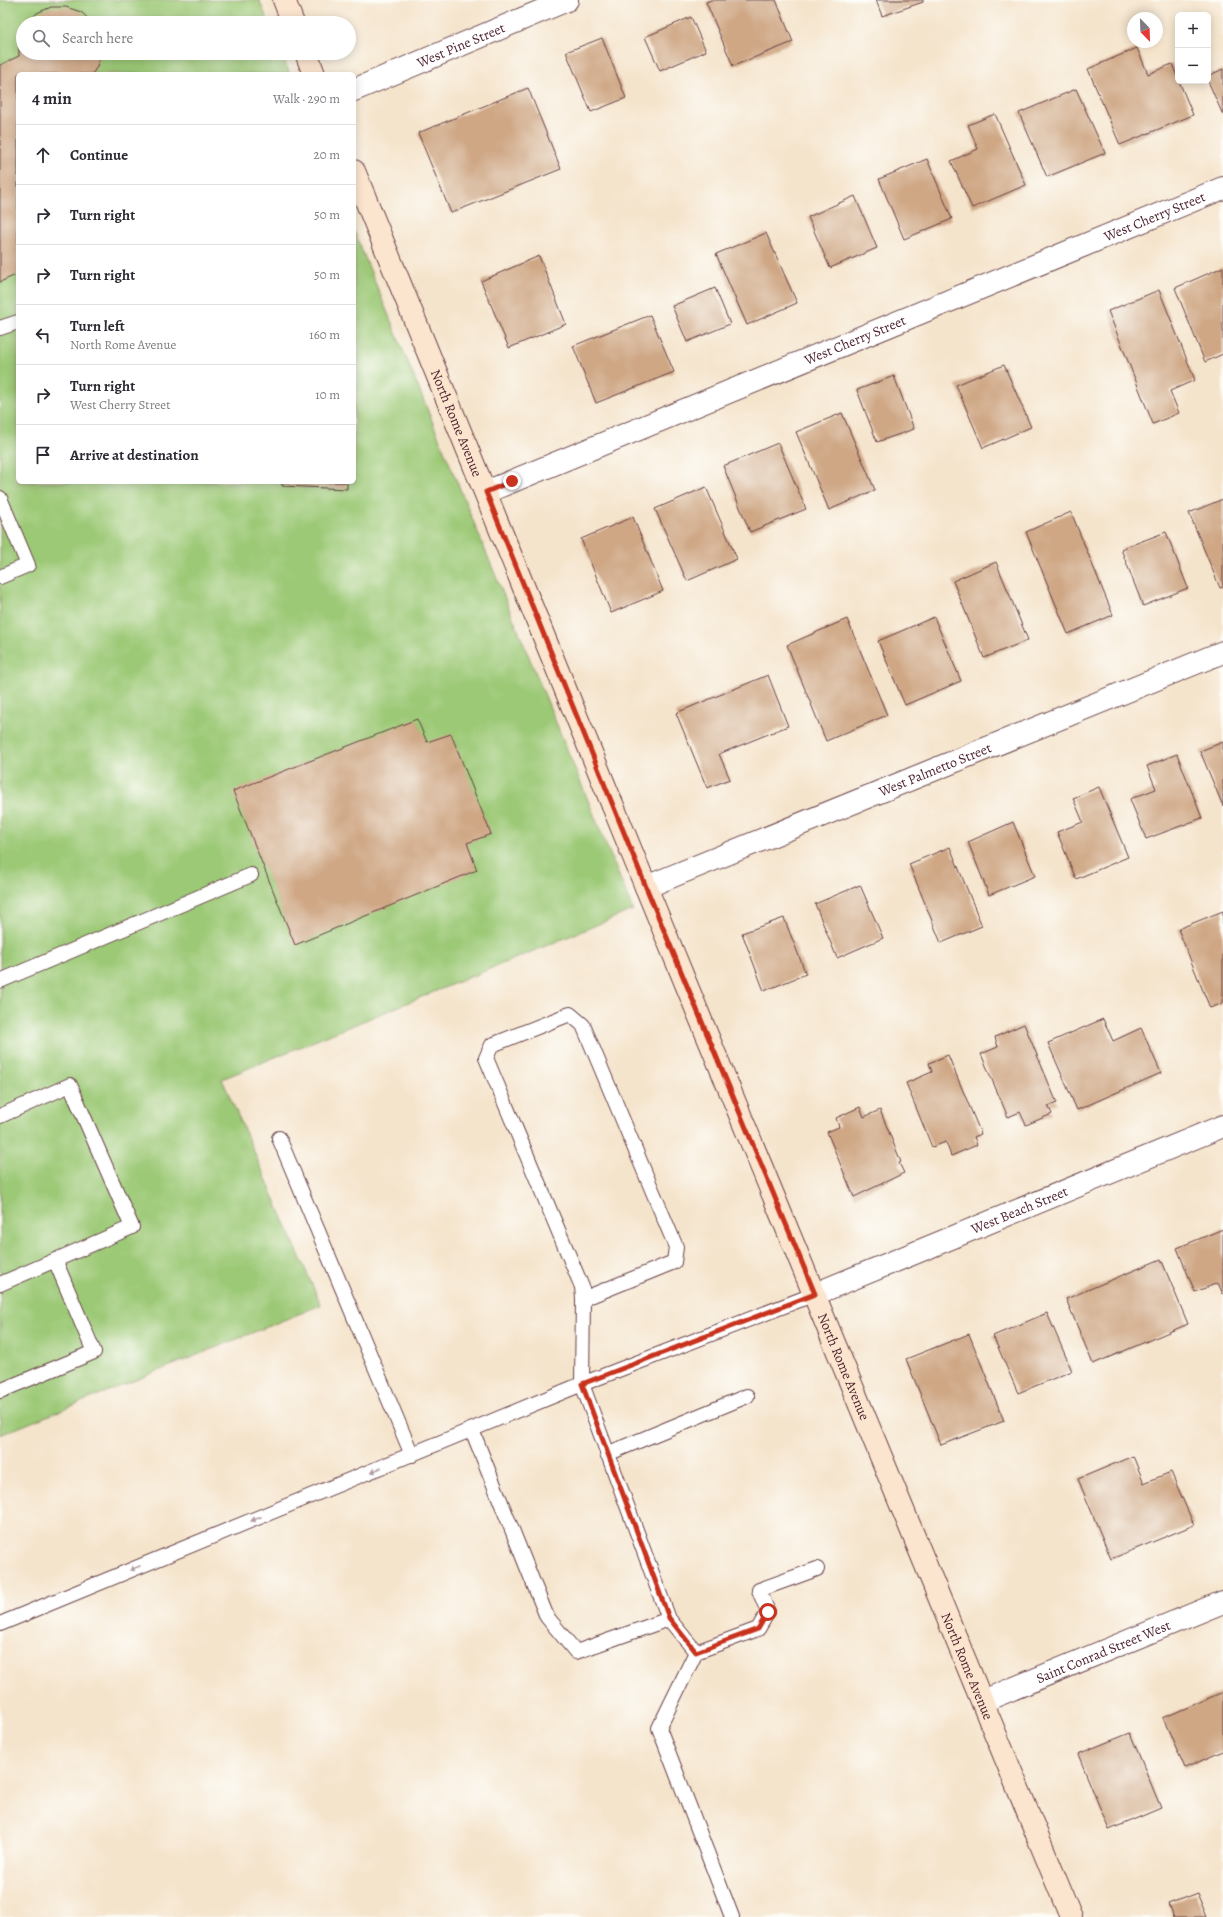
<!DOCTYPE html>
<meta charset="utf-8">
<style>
:root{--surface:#fff;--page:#f2f2f3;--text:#2b2b33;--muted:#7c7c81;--line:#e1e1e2}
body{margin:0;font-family:Alegreya,serif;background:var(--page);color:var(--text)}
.controls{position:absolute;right:12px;top:12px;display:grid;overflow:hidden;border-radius:6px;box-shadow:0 2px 10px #0003}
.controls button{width:36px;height:36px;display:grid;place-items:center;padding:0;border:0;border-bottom:1px solid var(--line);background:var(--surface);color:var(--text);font:20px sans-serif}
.compass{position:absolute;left:1127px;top:12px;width:36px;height:36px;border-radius:50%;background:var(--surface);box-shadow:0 2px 10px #0003;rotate:157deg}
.stop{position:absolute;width:12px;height:12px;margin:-9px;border:3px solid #c8321e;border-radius:50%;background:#fff}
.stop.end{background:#c8321e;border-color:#fff;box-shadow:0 1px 4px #0008}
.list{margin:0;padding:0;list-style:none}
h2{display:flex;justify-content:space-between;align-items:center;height:52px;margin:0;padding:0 16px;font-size:17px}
h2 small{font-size:13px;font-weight:400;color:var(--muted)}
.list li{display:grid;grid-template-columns:26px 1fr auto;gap:12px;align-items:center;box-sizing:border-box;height:60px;padding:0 16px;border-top:1px solid var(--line)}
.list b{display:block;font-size:15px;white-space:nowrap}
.list p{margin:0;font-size:13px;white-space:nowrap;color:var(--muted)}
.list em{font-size:13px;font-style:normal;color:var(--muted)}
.icon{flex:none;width:22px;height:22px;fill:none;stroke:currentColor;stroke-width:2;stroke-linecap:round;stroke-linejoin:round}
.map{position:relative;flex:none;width:1223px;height:1917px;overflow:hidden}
.search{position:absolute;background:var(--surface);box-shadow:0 2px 10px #0003;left:16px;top:16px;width:340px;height:44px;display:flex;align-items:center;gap:10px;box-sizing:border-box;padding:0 14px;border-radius:22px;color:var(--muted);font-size:15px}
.panel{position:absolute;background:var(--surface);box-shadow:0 2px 10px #0003;left:16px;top:72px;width:340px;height:412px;border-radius:6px}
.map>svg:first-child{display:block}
.green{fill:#9cc976;stroke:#737450}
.building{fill:#cfa785}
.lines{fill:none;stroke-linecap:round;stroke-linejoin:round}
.lane-casing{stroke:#643d43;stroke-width:16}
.street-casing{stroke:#643d43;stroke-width:24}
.secondary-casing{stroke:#643d43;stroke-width:24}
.lane{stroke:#fff;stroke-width:14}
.street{stroke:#fff;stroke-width:22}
.secondary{stroke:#fce5cf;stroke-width:22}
.oneway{fill:#ae9aa0}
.route{stroke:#c8321e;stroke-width:5}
.labels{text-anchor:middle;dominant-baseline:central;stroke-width:3.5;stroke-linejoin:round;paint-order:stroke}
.street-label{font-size:14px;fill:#4a1f2b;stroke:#fdfcf7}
</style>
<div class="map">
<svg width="1223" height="1917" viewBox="0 0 1223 1917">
<rect width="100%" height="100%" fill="#fdfcf7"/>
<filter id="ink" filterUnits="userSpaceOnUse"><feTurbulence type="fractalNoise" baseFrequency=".025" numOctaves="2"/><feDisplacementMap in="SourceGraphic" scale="8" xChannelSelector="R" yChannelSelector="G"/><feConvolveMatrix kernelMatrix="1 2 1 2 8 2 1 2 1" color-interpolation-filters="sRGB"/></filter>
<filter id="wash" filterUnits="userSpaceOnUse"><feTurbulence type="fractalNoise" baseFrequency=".012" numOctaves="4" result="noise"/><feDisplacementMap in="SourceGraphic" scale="16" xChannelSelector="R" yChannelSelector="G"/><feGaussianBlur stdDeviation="0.9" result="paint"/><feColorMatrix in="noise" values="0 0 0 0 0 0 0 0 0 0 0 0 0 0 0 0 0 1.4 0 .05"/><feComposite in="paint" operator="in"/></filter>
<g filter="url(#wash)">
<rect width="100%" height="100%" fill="#f5e4cc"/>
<!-- green -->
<path class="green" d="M0,0H259L269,23H23V53H281L290,74H18V482H354V231L633,910L222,1079L321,1305L0,1435Z"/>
<g id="blocks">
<!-- building -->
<path class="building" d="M711,0H776L793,42L733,66L706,2Z
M876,0H923V2L882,16Z
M51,7H66L81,12L93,23H28L37,13Z
M691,17L706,51L660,71L645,37Z
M23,31V53H101L97,67L92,74H18V274L0,282V65L19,56V43Z
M602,38L626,98L591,112L566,52Z
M1137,48L1148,74L1172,64L1193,115L1120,145L1088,69Z
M1223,69V115L1208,81V76Z
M528,88L561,169L451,213L418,133Z
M1076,89L1105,153L1047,177L1019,113Z
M995,114L1026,185L972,208L951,161L978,149L968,125Z
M927,159L952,219L904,239L879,179Z
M855,196L877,248L830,268L808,217Z
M766,233L797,303L747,325L716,254Z
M539,256L566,324L509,348L481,281Z
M1223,267V354L1205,362L1175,288Z
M715,288L730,324L687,342L672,306Z
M1159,290L1195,380L1170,391L1179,413L1153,424L1108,311Z
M650,315L674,372L596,403L573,346Z
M1004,365L1031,427L983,448L956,385Z
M894,376L914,429L877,442L857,390Z
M842,413L875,490L829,510L796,432Z
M778,443L806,509L750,532L723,466Z
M282,482H347V489L282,486Z
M706,487L737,559L687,581L655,509Z
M1223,499V587L1220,588L1189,513Z
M1071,512L1113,615L1068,634L1026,532Z
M633,517L663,591L611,613L581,539Z
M1166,532L1188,588L1143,606L1121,549Z
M996,562L1028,640L984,658L953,581Z
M934,617L961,681L905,705L878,641Z
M847,619L887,715L826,741L787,645Z
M768,675L788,726L719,754L730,779L707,788L676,713Z
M417,719L427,742L451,734L491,834L467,843L477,870L295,945L233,791Z
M1223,742V806L1200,751Z
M1177,754L1202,818L1146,839L1130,799L1156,789L1147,766Z
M1099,787L1128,857L1076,879L1057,832L1083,822L1073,798Z
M1013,822L1035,876L989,895L968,842Z
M950,847L982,926L941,943L909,864Z
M860,885L883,938L837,958L815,904Z
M1223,911V1003L1210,1008L1178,929Z
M784,918L806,974L764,991L742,933Z
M1103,1019L1113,1041L1141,1028L1161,1073L1077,1110L1048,1043Z
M1024,1024L1057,1103L1048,1106L1052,1114L1026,1125L1020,1112L1008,1117L981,1054L998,1047L995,1037Z
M948,1055L981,1134L974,1137L977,1145L951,1156L946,1142L932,1147L906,1083L932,1072L929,1063Z
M860,1107L864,1117L880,1110L901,1162L899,1163L904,1173L854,1197L827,1132L839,1127L836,1118Z
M1223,1229V1294L1218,1283L1195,1292L1177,1248Z
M1161,1259L1188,1324L1093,1364L1066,1299Z
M1047,1313L1072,1371L1018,1393L993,1336Z
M969,1334L1004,1421L941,1445L906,1359Z
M1133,1456L1144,1483L1171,1472L1194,1525L1111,1559L1078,1479Z
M1223,1692V1751L1185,1768L1163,1718Z
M1130,1733L1161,1808L1109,1830L1078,1754Z
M1197,1893L1207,1917H1173L1168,1904Z"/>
</g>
</g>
<g filter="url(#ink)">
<use href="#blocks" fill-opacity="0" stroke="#643d43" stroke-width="1"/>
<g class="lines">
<defs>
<path id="lane" d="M0,328L18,322
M0,498L28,565L0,577
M0,981L251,875
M0,1116L70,1085L132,1227L0,1284
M279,1138L412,1455
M583,1299L674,1262L676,1247L583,1025L570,1014L492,1045L486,1058L582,1287L583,1299L582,1384L669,1619L696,1652L758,1629L768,1612L759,1590L817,1569
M0,1391L94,1352L55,1260
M472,1430L547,1617L576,1652L669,1619
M607,1454L747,1396
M0,1624L582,1384L815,1294
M696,1652L659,1728L732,1917"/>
<g id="street">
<path id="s1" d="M354,90L567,0"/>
<path id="s2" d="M486,492L1223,188"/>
<path id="s3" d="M646,887L1223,652"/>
<path id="s4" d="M815,1294L1223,1126"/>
<path id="s5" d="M983,1701L1223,1602"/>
</g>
<g id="secondary">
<path d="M284,0L293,23"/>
<path d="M306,53L314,74"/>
<path id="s6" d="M354,171L646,887L1071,1917"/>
</g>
</defs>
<!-- lane casing -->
<use href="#lane" class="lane-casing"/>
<!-- street casing -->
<use href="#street" class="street-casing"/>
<!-- secondary casing -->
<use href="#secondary" class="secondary-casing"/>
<!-- lane -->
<use href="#lane" class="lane"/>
<!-- street -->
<use href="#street" class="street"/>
<!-- secondary -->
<use href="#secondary" class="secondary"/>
</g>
<!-- one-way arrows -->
<defs><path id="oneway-solid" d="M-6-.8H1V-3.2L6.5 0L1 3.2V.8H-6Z"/></defs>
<g class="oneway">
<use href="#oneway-solid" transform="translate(376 1470) rotate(158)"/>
<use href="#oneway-solid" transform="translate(256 1519) rotate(158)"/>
<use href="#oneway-solid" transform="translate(135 1568) rotate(158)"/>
</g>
</g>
<g class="lines" filter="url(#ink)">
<!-- route -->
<path class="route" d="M512,481L486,492L646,887L815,1294L582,1384L669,1618L696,1652L758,1629L768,1612"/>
</g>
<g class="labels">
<!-- street labels -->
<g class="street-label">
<text stroke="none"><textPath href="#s1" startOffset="116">West Pine Street</textPath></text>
<text stroke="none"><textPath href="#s2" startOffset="723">West Cherry Street</textPath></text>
<text stroke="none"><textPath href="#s2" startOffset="399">West Cherry Street</textPath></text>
<text stroke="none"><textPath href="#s6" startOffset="272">North Rome Avenue</textPath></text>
<text stroke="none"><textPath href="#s3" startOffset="312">West Palmetto Street</textPath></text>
<text stroke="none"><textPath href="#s4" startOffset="221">West Beach Street</textPath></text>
<text stroke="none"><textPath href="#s6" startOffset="1292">North Rome Avenue</textPath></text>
<text stroke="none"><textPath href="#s5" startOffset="130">Saint Conrad Street West</textPath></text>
<text stroke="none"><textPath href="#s6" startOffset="1616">North Rome Avenue</textPath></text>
</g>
</g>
</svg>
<div class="controls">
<button>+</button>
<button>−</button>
</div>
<svg class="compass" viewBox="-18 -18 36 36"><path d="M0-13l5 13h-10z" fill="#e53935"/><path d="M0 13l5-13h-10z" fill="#7c7c81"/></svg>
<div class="stop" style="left:768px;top:1612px"></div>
<div class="stop end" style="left:512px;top:481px"></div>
<div class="search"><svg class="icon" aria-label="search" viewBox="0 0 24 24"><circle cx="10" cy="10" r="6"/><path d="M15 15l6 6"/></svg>Search here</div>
<section class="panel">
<h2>4 min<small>Walk · 290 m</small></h2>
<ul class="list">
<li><svg class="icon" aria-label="ahead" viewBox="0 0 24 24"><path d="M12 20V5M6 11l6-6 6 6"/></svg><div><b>Continue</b></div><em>20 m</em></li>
<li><svg class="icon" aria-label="right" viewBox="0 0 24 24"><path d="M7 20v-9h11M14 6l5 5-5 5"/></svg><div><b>Turn right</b></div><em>50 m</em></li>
<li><svg class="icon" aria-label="right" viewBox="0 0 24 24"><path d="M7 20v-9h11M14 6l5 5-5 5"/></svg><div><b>Turn right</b></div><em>50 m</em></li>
<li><svg class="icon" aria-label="left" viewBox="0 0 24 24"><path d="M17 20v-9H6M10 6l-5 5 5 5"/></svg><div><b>Turn left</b><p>North Rome Avenue</p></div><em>160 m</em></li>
<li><svg class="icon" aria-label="right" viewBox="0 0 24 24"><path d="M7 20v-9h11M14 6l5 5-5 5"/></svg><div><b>Turn right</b><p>West Cherry Street</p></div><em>10 m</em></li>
<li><svg class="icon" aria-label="arrive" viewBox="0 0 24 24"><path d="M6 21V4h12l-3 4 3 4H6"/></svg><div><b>Arrive at destination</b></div></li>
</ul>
</section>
</div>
